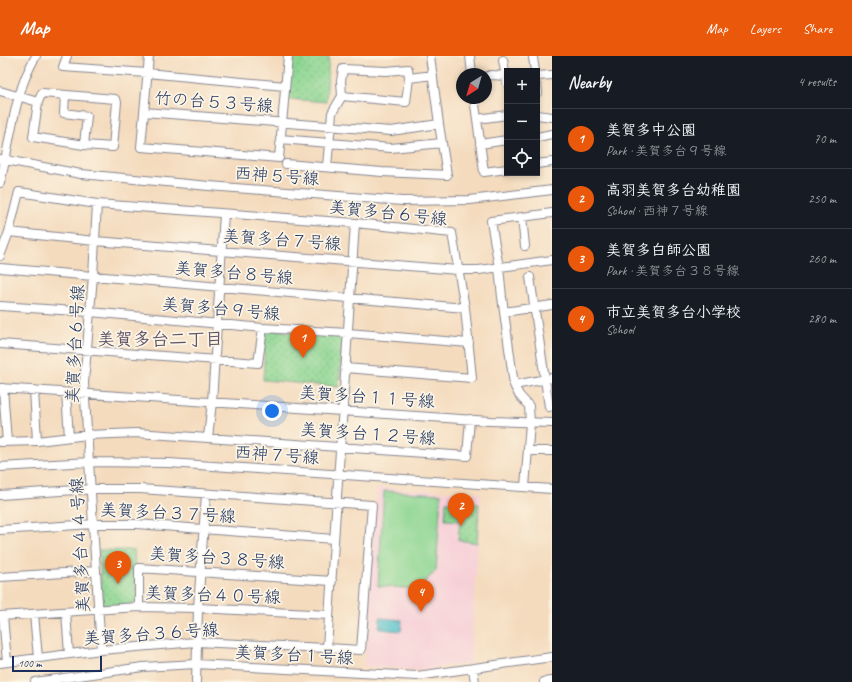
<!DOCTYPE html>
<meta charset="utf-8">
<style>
:root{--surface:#171b24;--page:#242831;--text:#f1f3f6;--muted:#9ea1a6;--line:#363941;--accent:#ea580c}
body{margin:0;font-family:Caveat,"Klee One",sans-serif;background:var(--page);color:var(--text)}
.controls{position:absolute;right:12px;top:12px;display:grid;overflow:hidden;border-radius:0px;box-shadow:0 2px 6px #0003}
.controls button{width:36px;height:36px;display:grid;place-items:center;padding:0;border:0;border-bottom:1px solid var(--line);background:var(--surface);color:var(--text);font:20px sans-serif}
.compass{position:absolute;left:456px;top:12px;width:36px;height:36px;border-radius:50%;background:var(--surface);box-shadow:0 2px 6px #0003;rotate:217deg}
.scale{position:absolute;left:12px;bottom:10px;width:90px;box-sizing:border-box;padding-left:4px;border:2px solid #1b2f5e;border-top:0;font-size:11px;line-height:14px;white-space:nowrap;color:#1b2f5e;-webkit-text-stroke:3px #fcf5e5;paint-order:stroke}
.you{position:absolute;left:272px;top:355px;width:14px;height:14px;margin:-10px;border:3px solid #fff;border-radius:50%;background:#1a73e8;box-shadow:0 0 0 6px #1a73e833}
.badge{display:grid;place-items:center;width:26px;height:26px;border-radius:50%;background:var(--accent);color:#fff;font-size:13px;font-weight:700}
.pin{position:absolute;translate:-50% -33px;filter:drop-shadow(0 1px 2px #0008)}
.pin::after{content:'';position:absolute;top:21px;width:14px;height:12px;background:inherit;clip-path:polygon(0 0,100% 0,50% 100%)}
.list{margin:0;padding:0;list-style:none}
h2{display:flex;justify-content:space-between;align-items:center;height:52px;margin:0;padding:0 16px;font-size:17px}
h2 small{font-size:13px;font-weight:400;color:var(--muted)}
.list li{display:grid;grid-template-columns:26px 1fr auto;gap:12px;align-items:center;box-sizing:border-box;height:60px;padding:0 16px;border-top:1px solid var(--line)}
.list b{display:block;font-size:15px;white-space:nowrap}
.list p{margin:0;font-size:13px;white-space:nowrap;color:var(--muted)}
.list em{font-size:13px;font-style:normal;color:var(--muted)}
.icon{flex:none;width:22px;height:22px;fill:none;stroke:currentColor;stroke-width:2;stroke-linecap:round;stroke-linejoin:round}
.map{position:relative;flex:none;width:552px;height:626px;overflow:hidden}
header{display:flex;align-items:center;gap:24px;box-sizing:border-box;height:56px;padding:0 20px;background:var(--accent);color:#fff}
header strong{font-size:19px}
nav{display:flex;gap:22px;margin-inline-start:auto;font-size:14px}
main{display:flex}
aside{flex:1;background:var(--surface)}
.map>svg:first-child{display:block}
.built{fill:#f6cfd7}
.park{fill:url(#park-dots);stroke:#548278}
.pitch{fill:#8cd591;stroke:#548278}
.water{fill:url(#water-ripples);stroke:#377894}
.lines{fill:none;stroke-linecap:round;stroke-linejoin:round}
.minor-casing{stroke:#88858e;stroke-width:10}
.minor{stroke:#fff;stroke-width:8}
.labels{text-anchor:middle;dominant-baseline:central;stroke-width:3.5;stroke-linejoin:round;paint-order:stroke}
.street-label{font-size:17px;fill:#1b2f5e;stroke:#fcf5e5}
.neighbourhood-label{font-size:18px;font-weight:bold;fill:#5f5468;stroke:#fcf5e5}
</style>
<header>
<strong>Map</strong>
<nav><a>Map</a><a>Layers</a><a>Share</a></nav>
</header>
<main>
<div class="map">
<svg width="552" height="626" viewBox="0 0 552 626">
<defs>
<pattern id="park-dots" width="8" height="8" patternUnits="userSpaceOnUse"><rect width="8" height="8" fill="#8cd591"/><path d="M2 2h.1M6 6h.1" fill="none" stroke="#78b77f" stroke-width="1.8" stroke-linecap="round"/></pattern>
<pattern id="water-ripples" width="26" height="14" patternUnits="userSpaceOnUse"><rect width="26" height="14" fill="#53c0ca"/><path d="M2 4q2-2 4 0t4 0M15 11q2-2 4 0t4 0" fill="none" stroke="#449ca7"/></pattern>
</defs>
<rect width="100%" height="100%" fill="#fcf5e5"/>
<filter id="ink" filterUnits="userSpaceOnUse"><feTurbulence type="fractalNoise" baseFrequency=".025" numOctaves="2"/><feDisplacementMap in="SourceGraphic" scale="8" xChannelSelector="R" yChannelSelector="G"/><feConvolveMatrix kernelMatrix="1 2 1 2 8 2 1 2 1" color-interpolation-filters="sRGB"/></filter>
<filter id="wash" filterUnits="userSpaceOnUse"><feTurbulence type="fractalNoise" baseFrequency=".012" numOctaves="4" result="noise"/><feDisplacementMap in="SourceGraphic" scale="16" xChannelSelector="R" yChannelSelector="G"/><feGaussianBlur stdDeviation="0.9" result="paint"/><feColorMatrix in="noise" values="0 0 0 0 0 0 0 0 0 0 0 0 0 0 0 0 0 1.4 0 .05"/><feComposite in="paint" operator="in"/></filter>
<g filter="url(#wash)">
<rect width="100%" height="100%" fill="#f4dbbe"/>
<!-- built -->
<path class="built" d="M377,432L481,437L470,608L415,614L364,610Z"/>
<!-- park -->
<path class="park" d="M291,0H329L326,46L288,43Z
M266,274L343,279L339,331L263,324Z
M446,446L479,448L477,487L458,484L460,465L445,464Z
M99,494H134L137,544L134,548L104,550L102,548Z"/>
<!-- pitch -->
<path class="pitch" d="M384,435L441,438L436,515L417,533L378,530Z"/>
<!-- water -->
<path class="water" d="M380,562L402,564L401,575L379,573Z"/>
</g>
<g filter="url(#ink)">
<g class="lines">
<defs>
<path id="minor" d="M67,0L63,11L147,17L285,30
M149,0L141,91L279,102L288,0
M470,0L472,18
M533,2L535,15
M503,4L507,27
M537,20L552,19
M486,21L491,19L507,20
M409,22L433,19
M537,30L538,36
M0,35L38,46L42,37L115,43L117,46L113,91L84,89L33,81L38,46
M65,39L64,57L87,60L84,89
M474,42L477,63L507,59
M144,56L391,75L439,68L430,0
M537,59L552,61
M477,63L484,116L507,113
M537,81L552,78
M280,83L391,92L442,87
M480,88L507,84
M0,103L81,118L209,130L402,145L470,144L552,134
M286,108L382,116L447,119L439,68
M537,108L552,106
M327,110L332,57L342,40L341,25L343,13L386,15L408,13L409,22L406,46L342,40
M0,127C11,85 13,38 36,0
M97,148L93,220L84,327L101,594
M522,161L525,190
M9,176L95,185L458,214H479L552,204
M0,200L9,176L19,136L97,148L355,167L452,177L465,252L472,322L345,312
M0,212L465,252
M530,221L549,351
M0,250L90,256L263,272L348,277L469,287
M504,256L552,249
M0,288L258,307L263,272
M514,329L552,322
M0,332L490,365L552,367
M3,332L7,386
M34,334L37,385
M66,337L69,381
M208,381L212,346L224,158
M0,386L37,385L88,379L137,377L467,400L470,363
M528,395H552
M0,411L90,406L169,407L552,433
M525,431L530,367L529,350L519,339L514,329L502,241L499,212L491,165L552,157
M0,439L91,433H140L372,449L361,594L327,592
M0,474L93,468H137L334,483
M0,521L96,515
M139,551V512L332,525
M66,556L69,598
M34,558L38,602
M0,560L139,551L198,552L329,559
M3,560L7,606
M0,607L101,594L196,586L327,592L355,167
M473,613L475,626
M35,626L143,611L196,608L417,620L552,601
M196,626L198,552L206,438
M544,626L552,625"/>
</defs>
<!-- minor casing -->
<use href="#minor" class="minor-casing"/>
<!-- minor -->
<use href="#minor" class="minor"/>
</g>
</g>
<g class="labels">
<!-- street labels -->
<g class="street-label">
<text transform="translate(214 46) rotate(4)">竹の台５３号線</text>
<text transform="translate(277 120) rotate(4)">西神５号線</text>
<text transform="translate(388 157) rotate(6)">美賀多台６号線</text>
<text transform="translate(282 184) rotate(4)">美賀多台７号線</text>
<text transform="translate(234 217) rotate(5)">美賀多台８号線</text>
<text transform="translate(221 253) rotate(5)">美賀多台９号線</text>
<text transform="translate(75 288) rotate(-87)">美賀多台６号線</text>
<text transform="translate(367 341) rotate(4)">美賀多台１１号線</text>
<text transform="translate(368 378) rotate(4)">美賀多台１２号線</text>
<text transform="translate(277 399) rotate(4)">西神７号線</text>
<text transform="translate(168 457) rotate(3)">美賀多台３７号線</text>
<text transform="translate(80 489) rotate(-93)">美賀多台４４号線</text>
<text transform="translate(217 502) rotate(4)">美賀多台３８号線</text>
<text transform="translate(213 539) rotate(2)">美賀多台４０号線</text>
<text transform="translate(151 578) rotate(-4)">美賀多台３６号線</text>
<text transform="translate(294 599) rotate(3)">美賀多台１号線</text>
</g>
<!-- neighbourhood labels -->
<g class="neighbourhood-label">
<text x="160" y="283">美賀多台二丁目</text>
</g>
</g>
</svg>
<div class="controls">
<button>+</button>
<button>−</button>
<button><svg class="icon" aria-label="locate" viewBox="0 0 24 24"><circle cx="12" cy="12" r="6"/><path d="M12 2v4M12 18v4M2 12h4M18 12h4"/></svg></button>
</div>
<svg class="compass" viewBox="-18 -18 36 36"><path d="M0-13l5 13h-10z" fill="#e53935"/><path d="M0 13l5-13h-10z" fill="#9ea1a6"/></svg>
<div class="scale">100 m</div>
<div class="you"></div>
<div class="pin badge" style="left:303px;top:302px">1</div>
<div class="pin badge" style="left:461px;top:470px">2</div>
<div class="pin badge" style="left:118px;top:528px">3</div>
<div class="pin badge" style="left:421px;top:556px">4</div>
</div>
<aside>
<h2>Nearby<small>4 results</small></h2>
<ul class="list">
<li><span class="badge">1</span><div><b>美賀多中公園</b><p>Park · 美賀多台９号線</p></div><em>70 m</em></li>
<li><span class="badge">2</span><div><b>高羽美賀多台幼稚園</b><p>School · 西神７号線</p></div><em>250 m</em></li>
<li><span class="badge">3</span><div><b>美賀多白師公園</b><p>Park · 美賀多台３８号線</p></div><em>260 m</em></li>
<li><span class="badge">4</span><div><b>市立美賀多台小学校</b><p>School</p></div><em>280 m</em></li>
</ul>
</aside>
</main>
